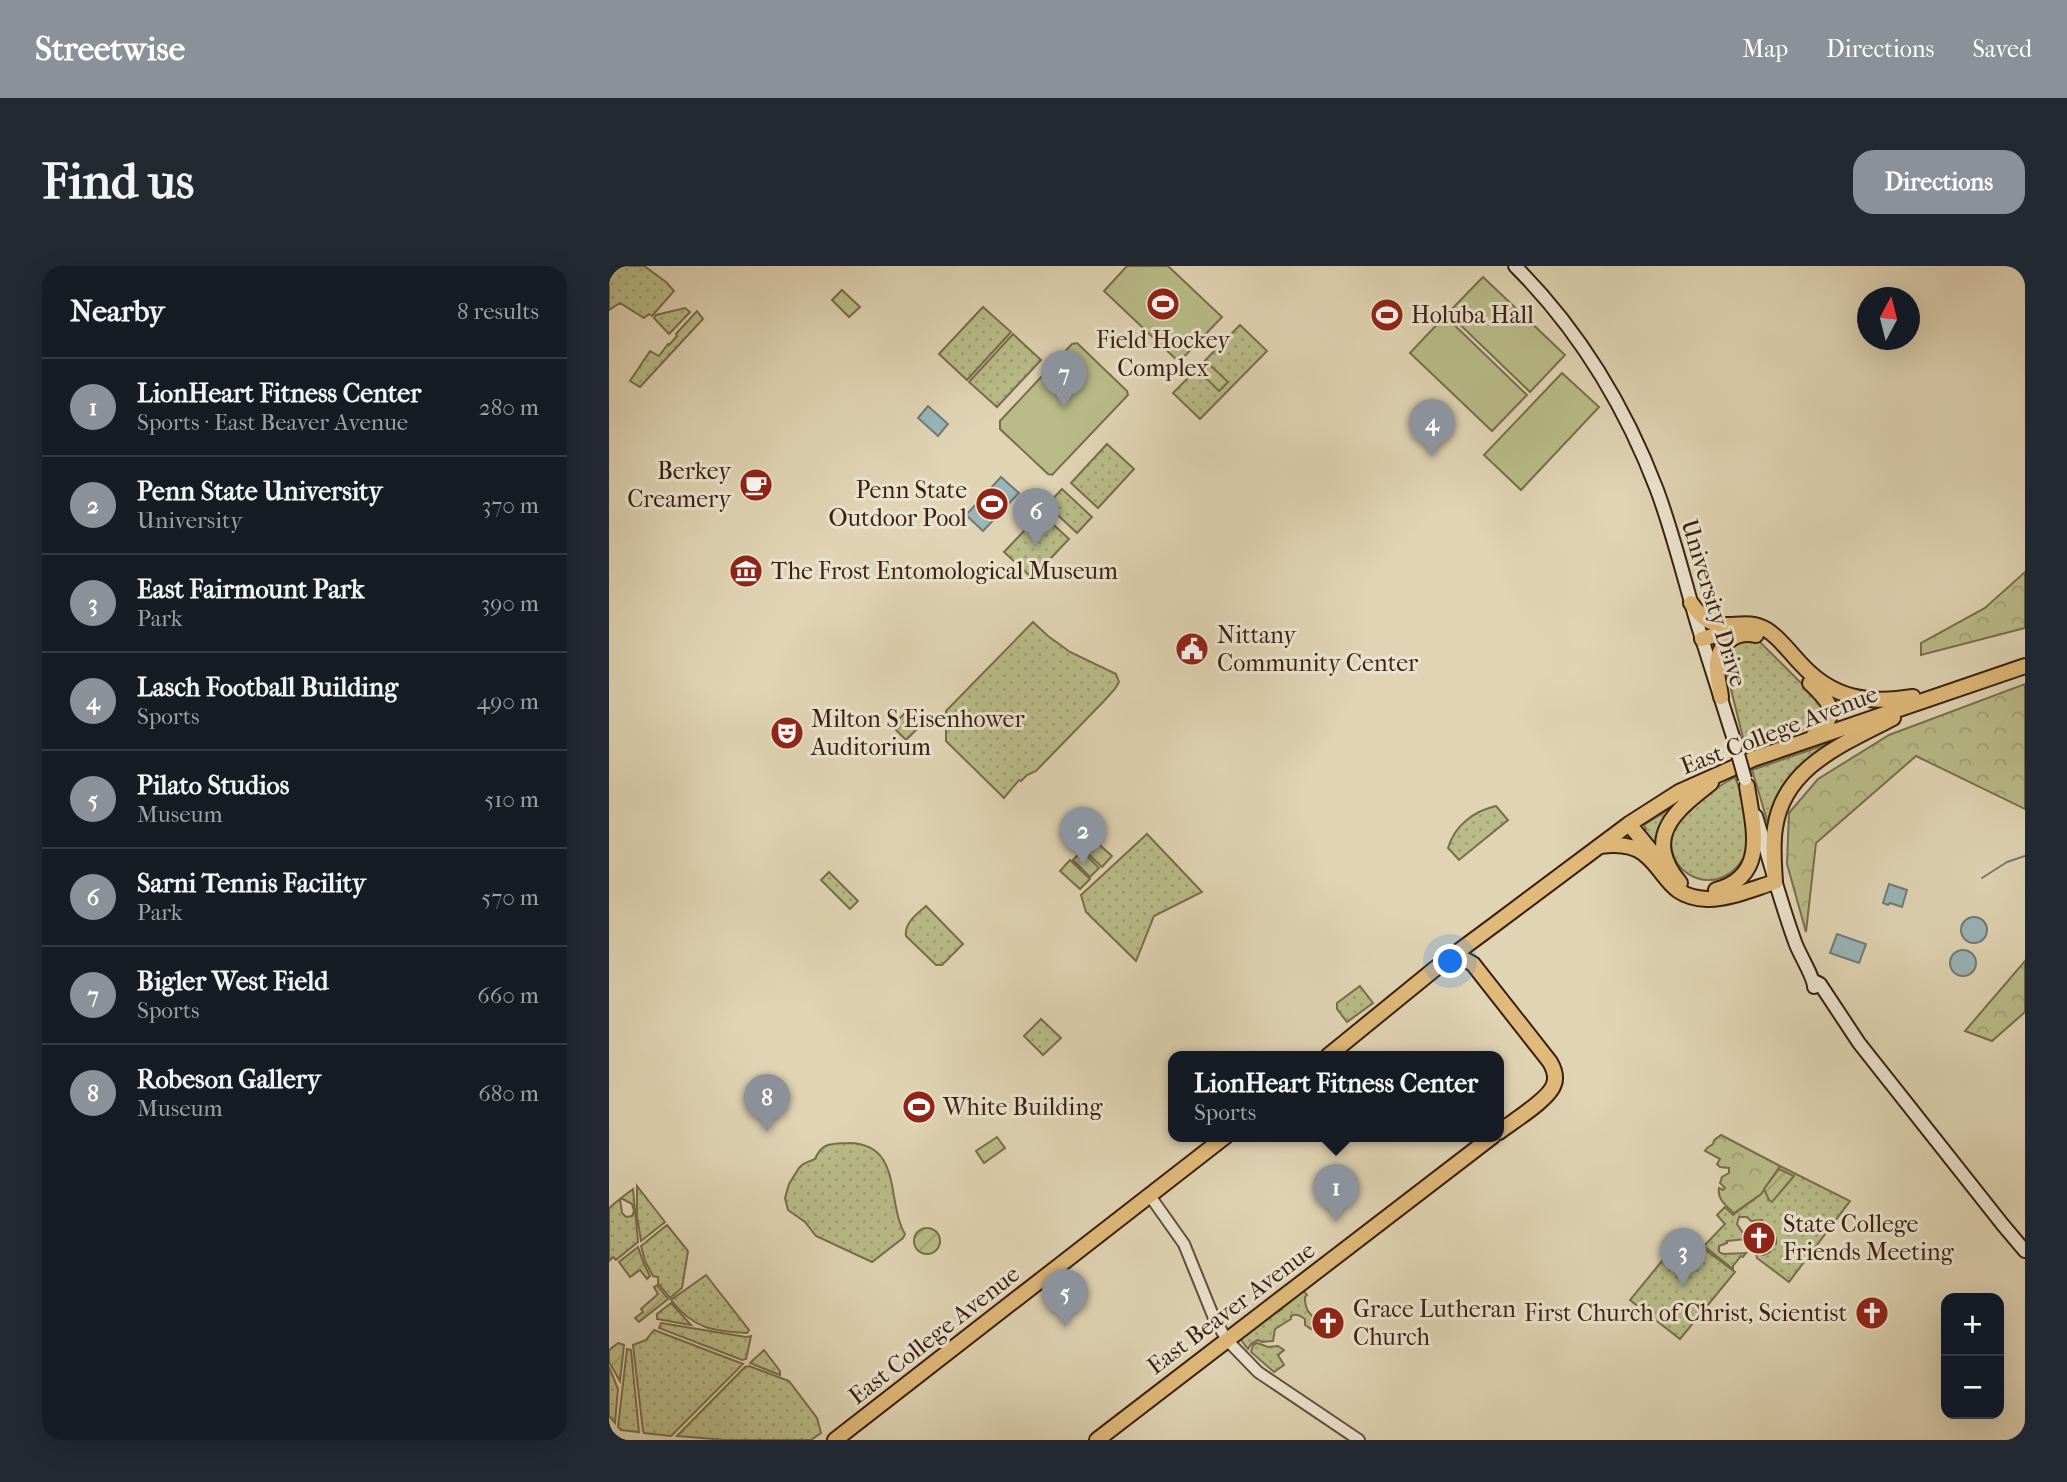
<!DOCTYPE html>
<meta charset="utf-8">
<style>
:root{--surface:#171b24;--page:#242831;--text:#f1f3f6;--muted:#9ea1a6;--line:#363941;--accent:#8c9099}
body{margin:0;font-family:"IM FELL French Canon",serif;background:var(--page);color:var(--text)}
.controls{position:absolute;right:21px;bottom:21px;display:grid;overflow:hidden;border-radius:14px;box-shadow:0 7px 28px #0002}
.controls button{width:63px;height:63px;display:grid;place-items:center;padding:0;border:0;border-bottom:2px solid var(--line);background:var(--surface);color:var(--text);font:35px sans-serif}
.compass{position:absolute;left:1248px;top:21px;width:63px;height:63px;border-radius:50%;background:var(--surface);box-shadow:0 7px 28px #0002;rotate:7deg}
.you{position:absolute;left:842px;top:696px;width:24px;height:24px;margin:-18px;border:5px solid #fff;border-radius:50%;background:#1a73e8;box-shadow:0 0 0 10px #1a73e833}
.badge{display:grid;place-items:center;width:46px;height:46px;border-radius:50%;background:var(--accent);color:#fff;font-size:23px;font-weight:700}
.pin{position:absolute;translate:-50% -58px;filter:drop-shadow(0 2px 4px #0008)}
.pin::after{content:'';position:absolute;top:37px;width:24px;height:21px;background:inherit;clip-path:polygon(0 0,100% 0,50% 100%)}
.popup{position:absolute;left:559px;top:785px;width:336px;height:91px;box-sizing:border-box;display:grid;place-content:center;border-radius:14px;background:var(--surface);filter:drop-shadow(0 2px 5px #0005);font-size:23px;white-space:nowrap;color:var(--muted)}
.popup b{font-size:26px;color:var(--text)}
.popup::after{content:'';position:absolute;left:50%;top:100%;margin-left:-14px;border:14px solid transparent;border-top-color:var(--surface)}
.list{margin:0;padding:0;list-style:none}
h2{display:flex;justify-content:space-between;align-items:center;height:91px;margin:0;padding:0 28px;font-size:30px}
h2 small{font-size:23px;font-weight:400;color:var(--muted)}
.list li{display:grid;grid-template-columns:46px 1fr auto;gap:21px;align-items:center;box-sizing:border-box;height:98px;padding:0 28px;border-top:2px solid var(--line)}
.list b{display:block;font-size:26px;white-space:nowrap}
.list p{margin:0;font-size:23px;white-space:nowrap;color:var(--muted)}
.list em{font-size:23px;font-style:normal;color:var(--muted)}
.map{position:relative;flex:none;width:1416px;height:1174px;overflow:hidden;border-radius:21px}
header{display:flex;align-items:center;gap:42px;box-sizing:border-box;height:98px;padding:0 35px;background:var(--accent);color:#fff}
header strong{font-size:33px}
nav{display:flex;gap:38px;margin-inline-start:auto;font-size:24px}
.intro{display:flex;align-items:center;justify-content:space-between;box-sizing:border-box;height:168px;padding:0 42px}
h1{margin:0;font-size:49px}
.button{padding:18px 32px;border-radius:21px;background:var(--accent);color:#fff;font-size:24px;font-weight:700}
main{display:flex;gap:42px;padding:0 42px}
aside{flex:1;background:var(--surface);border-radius:21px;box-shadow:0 7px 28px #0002}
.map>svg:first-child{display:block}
.grass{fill:url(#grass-dots);stroke:#796d4c;stroke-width:2}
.forest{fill:url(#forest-crowns);stroke:#796d4c;stroke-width:2}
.garden{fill:url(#garden-furrows);stroke:#796d4c;stroke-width:2}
.pitch{fill:#b9bb88;stroke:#796d4c;stroke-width:2}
.water{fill:#98b5b8;stroke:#727975;stroke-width:2}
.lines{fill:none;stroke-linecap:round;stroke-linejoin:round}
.stream{stroke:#727975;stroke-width:2}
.tertiary-casing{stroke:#634c39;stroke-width:14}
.secondary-casing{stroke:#391f10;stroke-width:16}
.primary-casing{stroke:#391f10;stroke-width:18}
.tertiary{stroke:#ebe3ce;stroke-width:10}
.secondary{stroke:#ebe3ce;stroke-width:12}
.primary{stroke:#e0ba7a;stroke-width:14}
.secondary-bridge-casing{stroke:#391f10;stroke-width:16;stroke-linecap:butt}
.secondary-bridge{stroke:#ebe3ce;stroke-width:12}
.labels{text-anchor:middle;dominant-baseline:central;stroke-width:6;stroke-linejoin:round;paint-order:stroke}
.poi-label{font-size:24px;fill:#391f10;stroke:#ebe3ce;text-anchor:start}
.street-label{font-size:24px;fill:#391f10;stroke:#ebe3ce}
</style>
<header>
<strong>Streetwise</strong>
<nav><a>Map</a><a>Directions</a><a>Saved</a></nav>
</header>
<div class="intro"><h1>Find us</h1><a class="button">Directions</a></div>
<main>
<aside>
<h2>Nearby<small>8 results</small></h2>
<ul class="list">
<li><span class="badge">1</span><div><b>LionHeart Fitness Center</b><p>Sports · East Beaver Avenue</p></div><em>280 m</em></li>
<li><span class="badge">2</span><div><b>Penn State University</b><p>University</p></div><em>370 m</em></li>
<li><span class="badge">3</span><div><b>East Fairmount Park</b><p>Park</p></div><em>390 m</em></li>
<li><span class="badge">4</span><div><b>Lasch Football Building</b><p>Sports</p></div><em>490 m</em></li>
<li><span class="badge">5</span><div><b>Pilato Studios</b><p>Museum</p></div><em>510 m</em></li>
<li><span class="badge">6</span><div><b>Sarni Tennis Facility</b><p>Park</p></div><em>570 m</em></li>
<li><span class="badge">7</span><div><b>Bigler West Field</b><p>Sports</p></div><em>660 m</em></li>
<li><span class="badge">8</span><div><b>Robeson Gallery</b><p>Museum</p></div><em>680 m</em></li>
</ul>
</aside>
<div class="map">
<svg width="1416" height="1174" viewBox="0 0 1416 1174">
<defs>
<pattern id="grass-dots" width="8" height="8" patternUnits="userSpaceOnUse" patternTransform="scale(1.75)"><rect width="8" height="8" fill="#b9bb88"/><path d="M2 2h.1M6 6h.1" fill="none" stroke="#a0a074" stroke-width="1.8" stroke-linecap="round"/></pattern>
<pattern id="forest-crowns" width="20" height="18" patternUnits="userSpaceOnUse" patternTransform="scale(1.75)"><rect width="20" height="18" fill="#b9bb88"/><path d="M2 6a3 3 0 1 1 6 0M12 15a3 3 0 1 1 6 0" fill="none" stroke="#a0a074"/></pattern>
<pattern id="garden-furrows" width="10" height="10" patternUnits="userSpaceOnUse" patternTransform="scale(1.75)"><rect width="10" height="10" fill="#b9bb88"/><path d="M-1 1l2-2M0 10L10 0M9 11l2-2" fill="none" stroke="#a0a074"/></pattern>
</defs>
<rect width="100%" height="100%" fill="#e0d4b4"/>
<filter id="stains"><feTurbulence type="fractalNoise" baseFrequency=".00286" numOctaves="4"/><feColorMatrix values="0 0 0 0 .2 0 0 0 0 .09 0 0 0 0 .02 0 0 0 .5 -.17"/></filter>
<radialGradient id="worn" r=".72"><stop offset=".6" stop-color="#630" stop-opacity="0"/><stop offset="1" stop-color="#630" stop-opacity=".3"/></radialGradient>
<!-- grass -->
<path class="grass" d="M0,0H35L57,16L65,25L43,50L40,48L35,52L11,37L0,44Z
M374,41L402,66L358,114L330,88Z
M76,42L81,46L60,68L45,52L47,49Z
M88,45L94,53L31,121L21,115L41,85L50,90L59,78L60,79L68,70L67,68Z
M631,59L658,85L591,153L564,127Z
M404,68L432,94L388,141L360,116Z
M498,178L525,203L489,242L462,217Z
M453,223L483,251L468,267L438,239Z
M432,247L460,273L423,312L395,286Z
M424,356L439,370L461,386L507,408L510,416L506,423L494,436L427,505L418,509L412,515L410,514L395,532L337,475V445Z
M1144,373L1151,376L1208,433L1214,441L1216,448L1209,458L1137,484L1116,399C1119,379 1125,376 1144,373Z
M1239,471L1203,489L1186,506L1161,564L1143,504Z
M1126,511C1133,530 1140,548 1141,568C1141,577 1139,586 1134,593C1104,640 1040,600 1070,552C1078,539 1112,519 1126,511Z
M1078,532L1052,592L1033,568L1037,563L1035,559Z
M887,540L899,554L850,594L839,582C846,559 865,545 887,540Z
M538,568L593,626L545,650L527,695L477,646L472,629Z
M220,606L249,635L241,643L212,614Z
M317,640L354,678L333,699H327L297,670C295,657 308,648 317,640Z
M751,720L764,737L738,756L728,743V737Z
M432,753L452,772L434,789L415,770Z
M240,877C294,878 277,936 296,968L294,972L263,996L207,970L196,956L179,944L176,932L180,918L190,902L194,898L206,893C213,876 223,878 240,877Z
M1171,900L1241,935L1180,1016L1148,992L1147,988L1150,986L1154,989L1161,986L1163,979L1167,978V972L1160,973L1159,971L1156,970L1153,954L1142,955L1138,951H1130L1128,958L1138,973L1118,975V977L1110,980V986L1114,988L1137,987L1134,991L1132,990L1124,1000V1003L1095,980L1116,958L1108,949L1116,941L1124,949L1152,928Z
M28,920L56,956L32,975L28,950Z
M24,923L29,976L7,994L4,991L0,995V942L11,933L13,947L17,951L23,950L25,945L23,938L12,932Z
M58,959L79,985L73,1022L61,1032L49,1017V1011L44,1010L36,995L32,980Z
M1075,968L1126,1006L1071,1073L1021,1034Z
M97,1009L140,1064L138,1067C103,1065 85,1063 62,1034Z
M694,1024L698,1029L696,1031C696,1043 699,1046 707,1054L702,1063L696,1059V1053C691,1050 688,1047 682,1050V1053L666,1063L664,1075L653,1076L649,1074L642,1078L639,1083L632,1074L634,1071L669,1044L670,1045L673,1043V1041Z
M62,1037L82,1059L48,1053V1048Z
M52,1057L137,1071L142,1070L137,1093L133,1094L50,1062Z
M45,1064L134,1098L62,1170L35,1167L34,1165L24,1079L37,1074Z
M648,1077L659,1081L669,1080L675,1084L669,1089L675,1099L665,1106L642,1086L644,1079Z
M18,1083L22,1084L30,1166L12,1164L9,1161Z
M155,1084L171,1105V1109L141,1097Z
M140,1100L180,1115L208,1152L212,1167L202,1174H117L68,1170L136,1101Z
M0,1101L9,1123L6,1157L0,1150Z"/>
<!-- forest -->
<path class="forest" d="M1416,306V362L1312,389V377L1376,342Z
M1416,418V543L1307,490L1207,577L1197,666L1178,598L1180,547L1209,513L1280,469Z
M1416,695V746L1383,775L1356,765Z
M1112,869L1171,900L1152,928L1125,947C1117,940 1108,933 1110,922L1114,924L1116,922L1111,917L1113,911L1120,907V902L1111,901L1108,898L1111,893L1096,885L1098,882L1104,878L1105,874Z"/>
<!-- garden -->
<path class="garden" d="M297,446L311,460L297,474L283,460Z
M1170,903L1185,910L1163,936L1160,934L1155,923Z
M305 975a13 13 0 1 1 26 0a13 13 0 1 1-26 0Z
M29,981L35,998L41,1010L38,1013L31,1004L21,1011L10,996Z
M48,1019L59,1033L30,1056L26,1052L34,1046L32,1043L49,1028L45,1021Z
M9,1077L15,1079L11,1115L0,1096V1084Z"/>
<!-- pitch -->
<path class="pitch" d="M518,0H559L613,51L570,96L495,25Z
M874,11L956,89L921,126L839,47Z
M233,24L251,41L240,51L223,34Z
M836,50L918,129L883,165L801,87Z
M468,77L518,125L519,129L443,209L439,208L391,163V155L463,78Z
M601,99L619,116L610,125L592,107Z
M953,107L990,141L912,224L875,189Z
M483,572L503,590L493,601L473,582Z
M473,585L490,602L481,611L464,594Z
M461,594L481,613L471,623L451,605Z
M388,871L396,882L375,897L367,885Z"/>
<!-- water -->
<path class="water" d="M319,140L339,158L329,170L309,152Z
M392,211L410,227L374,265L357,249Z
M1280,618L1298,624L1293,641L1281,637L1279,639L1274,637Z
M1352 664a13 13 0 1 1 26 0a13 13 0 1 1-26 0Z
M1228,668L1257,678L1250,697L1221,687Z
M1341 697a13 13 0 1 1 26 0a13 13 0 1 1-26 0Z"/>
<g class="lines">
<!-- stream -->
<path class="stream" d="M1373,612L1398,596L1416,590"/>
<defs>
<path id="tertiary" d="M541,930L575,978L605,1052L618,1074L649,1106L750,1174"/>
<path id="secondary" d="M906,0C970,64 1016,140 1048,224C1064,267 1075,313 1088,357C1100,396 1113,435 1125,474
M1147,550C1160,592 1171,635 1186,676C1190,688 1205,711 1205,721
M1205,715L1211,718L1250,777L1394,959L1416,985"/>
<path id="primary" d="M1082,337C1109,377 1129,347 1158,364C1171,372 1181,387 1192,398C1224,433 1259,438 1304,431
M1093,373L1124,364
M1201,417C1222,437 1232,448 1205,469
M1112,431C1111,422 1108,412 1108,403C1107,380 1125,364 1147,369
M1020,558L1047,591
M991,580C1005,578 1022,578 1034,587C1059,606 1058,631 1098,633C1118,634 1146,622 1166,616C1165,598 1163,580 1166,562C1175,500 1235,478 1284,452
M1071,617C1033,571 1066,545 1102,517
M1107,624C1160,610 1144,560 1138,520
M839,694L855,693L864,698L941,796C945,803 948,810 945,818C941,833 903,856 890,866
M719,790L827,702L889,656L1020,558L1070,526L1144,493L1416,400
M226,1174L617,870
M488,1174L884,870"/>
</defs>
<!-- tertiary casing -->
<use href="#tertiary" class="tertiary-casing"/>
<!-- secondary casing -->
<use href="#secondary" class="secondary-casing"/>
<!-- primary casing -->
<use href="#primary" class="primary-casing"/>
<!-- tertiary -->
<use href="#tertiary" class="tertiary"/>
<!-- secondary -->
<use href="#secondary" class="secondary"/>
<!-- primary -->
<use href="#primary" class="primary"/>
<defs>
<path id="secondary-bridge" d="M1125,474L1136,513"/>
</defs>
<!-- secondary-bridge casing -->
<use href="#secondary-bridge" class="secondary-bridge-casing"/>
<!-- secondary-bridge -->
<use href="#secondary-bridge" class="secondary-bridge"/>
</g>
<!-- icons -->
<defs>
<symbol id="stadium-disc" viewBox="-11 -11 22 22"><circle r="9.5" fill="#8f2418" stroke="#ebe3ce"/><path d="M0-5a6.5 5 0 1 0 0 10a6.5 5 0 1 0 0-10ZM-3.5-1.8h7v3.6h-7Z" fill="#fff"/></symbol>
<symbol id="cafe-disc" viewBox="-11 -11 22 22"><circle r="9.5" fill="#8f2418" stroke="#ebe3ce"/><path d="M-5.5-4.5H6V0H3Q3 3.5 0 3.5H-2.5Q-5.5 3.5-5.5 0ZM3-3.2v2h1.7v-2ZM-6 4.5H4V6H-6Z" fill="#fff"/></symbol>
<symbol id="museum-disc" viewBox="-11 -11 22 22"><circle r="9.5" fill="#8f2418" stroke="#ebe3ce"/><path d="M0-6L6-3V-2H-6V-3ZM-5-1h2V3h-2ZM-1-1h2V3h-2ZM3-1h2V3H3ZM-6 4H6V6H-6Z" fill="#fff"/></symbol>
<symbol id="civic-disc" viewBox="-11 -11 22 22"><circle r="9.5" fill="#8f2418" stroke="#ebe3ce"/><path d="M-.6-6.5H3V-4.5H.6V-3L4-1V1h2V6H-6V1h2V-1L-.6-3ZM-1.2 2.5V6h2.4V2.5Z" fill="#fff"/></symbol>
<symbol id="theatre-disc" viewBox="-11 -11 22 22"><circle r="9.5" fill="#8f2418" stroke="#ebe3ce"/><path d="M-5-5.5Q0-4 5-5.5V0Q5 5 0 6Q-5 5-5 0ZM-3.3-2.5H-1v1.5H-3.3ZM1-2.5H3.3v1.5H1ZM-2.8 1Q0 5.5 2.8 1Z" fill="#fff"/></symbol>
<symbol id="church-disc" viewBox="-11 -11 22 22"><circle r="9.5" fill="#8f2418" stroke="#ebe3ce"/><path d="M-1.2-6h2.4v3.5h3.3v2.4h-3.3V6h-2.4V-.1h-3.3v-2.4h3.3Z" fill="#fff"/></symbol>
</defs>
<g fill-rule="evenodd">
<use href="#stadium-disc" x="535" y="19" width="38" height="38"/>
<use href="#stadium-disc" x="759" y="30" width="38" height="38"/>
<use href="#cafe-disc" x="128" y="200" width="38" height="38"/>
<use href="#stadium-disc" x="364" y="219" width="38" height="38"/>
<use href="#museum-disc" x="118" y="286" width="38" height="38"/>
<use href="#civic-disc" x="564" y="364" width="38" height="38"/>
<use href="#theatre-disc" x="159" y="448" width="38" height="38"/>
<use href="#stadium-disc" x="291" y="822" width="38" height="38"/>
<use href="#church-disc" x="1131" y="953" width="38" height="38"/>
<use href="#church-disc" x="1244" y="1028" width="38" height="38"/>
<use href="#church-disc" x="700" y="1038" width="38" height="38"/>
</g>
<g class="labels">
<!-- poi labels -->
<g class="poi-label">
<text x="802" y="49">Holuba Hall</text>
<text x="554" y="74" text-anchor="middle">Field Hockey<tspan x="554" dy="28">Complex</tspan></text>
<text x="122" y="205" text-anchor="end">Berkey<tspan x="122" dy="28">Creamery</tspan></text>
<text x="358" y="224" text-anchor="end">Penn State<tspan x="358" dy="28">Outdoor Pool</tspan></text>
<text x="162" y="305">The Frost Entomological Museum</text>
<text x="608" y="369">Nittany<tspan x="608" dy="28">Community Center</tspan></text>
<text x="202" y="453">Milton S Eisenhower<tspan x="202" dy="28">Auditorium</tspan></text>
<text x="334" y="841">White Building</text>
<text x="1174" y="958">State College<tspan x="1174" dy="28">Friends Meeting</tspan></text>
<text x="744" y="1043">Grace Lutheran<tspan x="744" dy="28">Church</tspan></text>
<text x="1238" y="1047" text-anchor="end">First Church of Christ, Scientist</text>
</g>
<!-- street labels -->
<g class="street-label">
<text transform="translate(1105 337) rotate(73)">University Drive</text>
<text transform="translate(1170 464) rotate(-21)">East College Avenue</text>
<text transform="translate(622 1042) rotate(-37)">East Beaver Avenue</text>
<text transform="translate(325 1069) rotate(-38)">East College Avenue</text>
</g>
</g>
<rect width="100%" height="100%" filter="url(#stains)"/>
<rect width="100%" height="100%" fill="url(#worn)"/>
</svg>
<div class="controls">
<button>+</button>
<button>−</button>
</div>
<svg class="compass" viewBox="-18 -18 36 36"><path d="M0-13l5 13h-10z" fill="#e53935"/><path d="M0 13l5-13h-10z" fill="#9ea1a6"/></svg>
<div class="you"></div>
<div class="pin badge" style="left:727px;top:956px">1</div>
<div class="popup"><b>LionHeart Fitness Center</b>Sports</div>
<div class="pin badge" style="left:474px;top:599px">2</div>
<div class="pin badge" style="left:1074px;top:1020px">3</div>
<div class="pin badge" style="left:823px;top:191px">4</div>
<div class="pin badge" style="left:456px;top:1061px">5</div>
<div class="pin badge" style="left:427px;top:280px">6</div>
<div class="pin badge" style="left:455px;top:142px">7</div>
<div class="pin badge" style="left:158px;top:866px">8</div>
</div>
</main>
